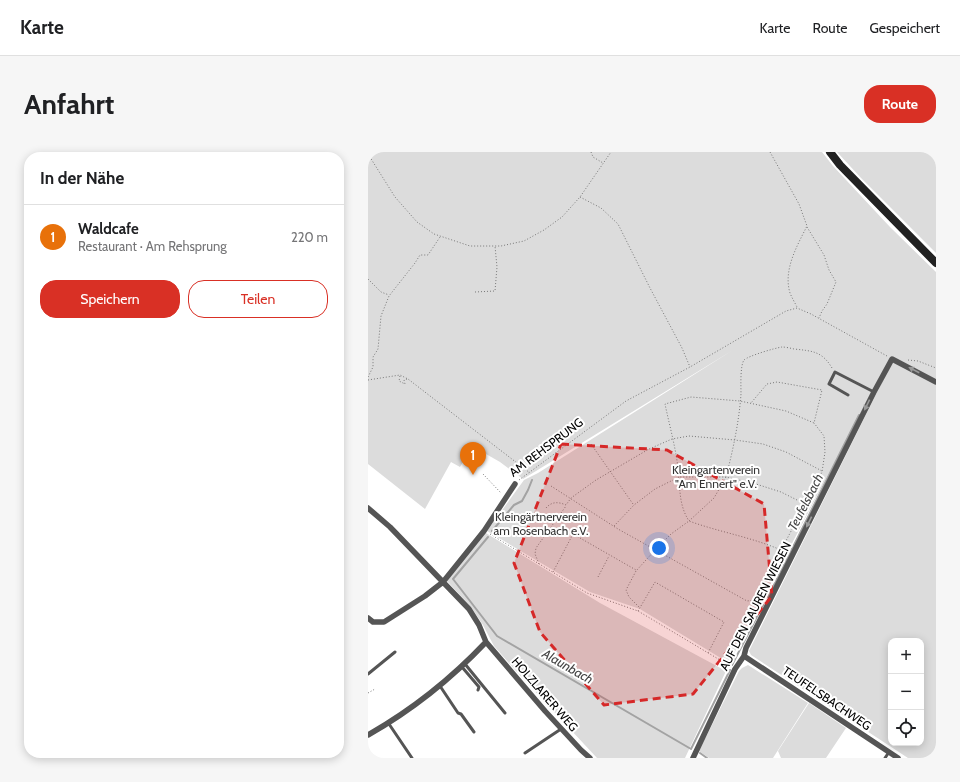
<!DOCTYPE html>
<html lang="de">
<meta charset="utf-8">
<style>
:root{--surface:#fff;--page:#f6f6f6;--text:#202124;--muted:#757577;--line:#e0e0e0;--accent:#d93025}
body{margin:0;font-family:Cabin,sans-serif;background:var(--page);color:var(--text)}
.controls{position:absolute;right:12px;bottom:12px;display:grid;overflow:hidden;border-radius:8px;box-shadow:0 2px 10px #0003}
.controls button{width:36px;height:36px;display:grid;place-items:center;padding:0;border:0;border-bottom:1px solid var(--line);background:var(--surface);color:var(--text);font:20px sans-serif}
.you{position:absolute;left:291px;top:396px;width:14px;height:14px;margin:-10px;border:3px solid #fff;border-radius:50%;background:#1a73e8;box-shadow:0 0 0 6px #1a73e833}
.badge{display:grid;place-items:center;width:26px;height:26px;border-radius:50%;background:var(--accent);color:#fff;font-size:13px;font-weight:700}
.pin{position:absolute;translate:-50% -33px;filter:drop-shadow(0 1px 2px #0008)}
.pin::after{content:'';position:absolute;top:21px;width:14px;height:12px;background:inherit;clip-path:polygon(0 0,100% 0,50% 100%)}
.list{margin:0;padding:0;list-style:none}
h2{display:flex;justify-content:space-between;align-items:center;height:52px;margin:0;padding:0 16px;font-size:17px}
h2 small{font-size:13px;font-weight:400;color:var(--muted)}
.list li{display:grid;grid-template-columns:26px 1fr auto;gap:12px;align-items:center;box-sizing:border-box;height:64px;padding:0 16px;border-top:1px solid var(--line)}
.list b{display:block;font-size:15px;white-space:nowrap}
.list p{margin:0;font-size:13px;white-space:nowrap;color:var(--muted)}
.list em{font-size:13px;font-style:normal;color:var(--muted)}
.actions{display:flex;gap:8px;padding:12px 16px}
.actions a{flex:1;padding:9px 0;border:1px solid var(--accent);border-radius:16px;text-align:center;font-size:14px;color:var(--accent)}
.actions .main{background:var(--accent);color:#fff}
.icon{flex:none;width:22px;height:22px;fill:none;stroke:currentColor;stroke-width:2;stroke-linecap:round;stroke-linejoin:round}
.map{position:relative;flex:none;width:568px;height:606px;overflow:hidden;border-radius:16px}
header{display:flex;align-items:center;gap:24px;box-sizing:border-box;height:56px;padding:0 20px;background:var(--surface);border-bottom:1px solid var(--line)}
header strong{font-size:19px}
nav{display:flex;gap:22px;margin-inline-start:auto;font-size:14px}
.intro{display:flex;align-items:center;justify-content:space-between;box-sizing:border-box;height:96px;padding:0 24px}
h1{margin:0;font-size:28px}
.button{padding:10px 18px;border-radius:16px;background:var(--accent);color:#fff;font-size:14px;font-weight:700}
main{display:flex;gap:24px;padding:0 24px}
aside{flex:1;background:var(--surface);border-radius:16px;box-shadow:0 2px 10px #0003}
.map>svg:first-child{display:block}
.green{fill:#dcdcdc;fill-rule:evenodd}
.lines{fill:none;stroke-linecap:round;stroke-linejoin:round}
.stream{stroke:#a3a3a3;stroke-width:2}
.path{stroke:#777;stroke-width:1;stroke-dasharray:1 2;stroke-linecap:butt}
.lane{stroke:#555;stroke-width:3}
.street{stroke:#555;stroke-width:5.5}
.secondary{stroke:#222;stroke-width:8}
.oneway{fill:#999}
.marked{fill:#d62828;fill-opacity:0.2;stroke:#d62828;stroke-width:3;stroke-dasharray:8 5;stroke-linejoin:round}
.labels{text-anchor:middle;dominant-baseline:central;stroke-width:4;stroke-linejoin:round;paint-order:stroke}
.street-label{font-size:12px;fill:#000;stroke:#fff}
.park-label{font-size:12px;fill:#333;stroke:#fff}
.water-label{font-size:13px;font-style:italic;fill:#444;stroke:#fff}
</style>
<header>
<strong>Karte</strong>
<nav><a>Karte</a><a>Route</a><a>Gespeichert</a></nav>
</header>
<div class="intro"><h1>Anfahrt</h1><a class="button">Route</a></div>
<main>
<aside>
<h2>In der Nähe<small></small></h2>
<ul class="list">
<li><span class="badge" style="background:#e8710a">1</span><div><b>Waldcafe</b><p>Restaurant · Am Rehsprung</p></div><em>220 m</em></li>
</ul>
<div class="actions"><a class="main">Speichern</a><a>Teilen</a></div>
</aside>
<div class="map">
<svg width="568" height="606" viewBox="0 0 568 606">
<rect width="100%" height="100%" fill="#fff"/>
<!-- green -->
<path class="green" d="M0,0H454L465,14L522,75L568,120V228L525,206L509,230L361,511L272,457L222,440L119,379L156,328L170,321L365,198L155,327L132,310L104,294L92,315L83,310L57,357L0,312Z
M469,0H568V101L493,26Z
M525,208L568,231V606H540L383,503L381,499ZM523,489H553V591H523Z
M113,378L232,451L358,519L317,606H229L148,519L126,494L115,473L103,455L79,429Z
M380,513L440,551L405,606H341L331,599L371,519L374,516Z
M441,551L478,576L458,606H413L410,599Z"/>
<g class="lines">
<!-- stream -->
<path class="stream" d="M124,379L146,353L154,349L160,338L164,328
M120,385L85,427L129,484L323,597L362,518
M400,445L491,263
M364,513L395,453
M332,601L339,606"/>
<!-- path -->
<path class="path" d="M223,0L225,5L235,11
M402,0L431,52L439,74C429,94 415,118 422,141C424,146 427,151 429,155
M0,2L27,45L49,70L66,82L102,94H133L156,89L176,78L194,65L212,45L243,0
M212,45L233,56L250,72L282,136L314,196L322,215
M439,75L456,103L461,118L468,130L459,152L454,159L451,166
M0,127L13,140L21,143
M107,140L127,139L129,115L127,94
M540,208L550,209L568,216
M32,224L31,229L37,232L36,228L39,227
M0,225L5,215V205L10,197L13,164L21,144L47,111L52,103H60L72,85
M0,228L32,223L40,227L162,321
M223,292L265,352
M115,322L133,341
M151,328L258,249L322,215L418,159L429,156L443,162L519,204
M183,334L250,377L379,449L387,448L454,320L457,300L456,284L446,271
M437,352L413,340L388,332L358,325L346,346L321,369C312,355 312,341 311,325H358C365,298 371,270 373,242C373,234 372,214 376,208C380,204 407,196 414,195C417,195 422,196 426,197C444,199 454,199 464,216
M178,356C184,349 191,350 198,353L203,346L228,328L281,297L304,287L321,284L367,288L395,292L418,300L454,319
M246,374L266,353L287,337L311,325C309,300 302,276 297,252L323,245L372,249L418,259L446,271L454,238L409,230L399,232L383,251
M122,382L219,441L270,459L362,514
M171,412L167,402L168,396L198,354
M185,420L205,382L268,418
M230,425L241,404
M389,445L395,448
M271,455L261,445L258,438L268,419L288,397L303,382L321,369C351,380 383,385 413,398
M270,459L287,430L356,470L340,501
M0,541L7,537
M0,601L3,606"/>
<!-- lane -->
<path class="lane" d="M480,243L461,232L467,220L506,240
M97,512L137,561
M94,515L111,535L110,538
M0,522L27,500
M72,534L90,561L93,562L106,580
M21,572L44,606
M157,601L193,577
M517,606L521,600"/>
<!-- street -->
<path class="street" d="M0,356L22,375L101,457L111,473L118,490L177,559L213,598L222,606
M0,466L5,470H16L57,444L75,430L116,379L147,332
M376,504L530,606
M0,583C44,558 83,527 118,490
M325,606L367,517L376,504L378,496L506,240L524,207L568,230"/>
<!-- secondary -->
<path class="secondary" d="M462,0L472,13L568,111"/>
</g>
<!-- one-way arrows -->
<defs><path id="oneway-solid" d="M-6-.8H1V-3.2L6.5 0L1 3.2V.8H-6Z"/></defs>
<g class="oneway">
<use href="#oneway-solid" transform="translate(546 218) rotate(-152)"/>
<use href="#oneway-solid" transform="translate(499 253) rotate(116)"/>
<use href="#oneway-solid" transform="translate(441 370) rotate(116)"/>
</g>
<!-- marked area -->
<path class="marked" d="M193,292L299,298L396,352L404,444L325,542L236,553L172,480L146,411Z"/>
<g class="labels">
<!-- street labels -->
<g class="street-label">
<text transform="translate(178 295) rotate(-37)">AM REHSPRUNG</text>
<text transform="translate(387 454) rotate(-63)">AUF DEN SAUREN WIESEN</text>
<text transform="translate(177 542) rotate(49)">HOLZLARER WEG</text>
<text transform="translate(459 546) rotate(34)">TEUFELSBACHWEG</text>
</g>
<!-- park labels -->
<g class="park-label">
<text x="348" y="317">Kleingartenverein<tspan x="348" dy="14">"Am Ennert" e.V.</tspan></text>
<text x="173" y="364">Kleingärtnerverein<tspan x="173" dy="14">am Rosenbach e.V.</tspan></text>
</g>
<!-- water labels -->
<g class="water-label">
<text transform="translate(437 350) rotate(-63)">Teufelsbach</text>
<text transform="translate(200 514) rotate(30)">Alaunbach</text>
</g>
</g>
</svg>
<div class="controls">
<button>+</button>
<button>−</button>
<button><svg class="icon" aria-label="locate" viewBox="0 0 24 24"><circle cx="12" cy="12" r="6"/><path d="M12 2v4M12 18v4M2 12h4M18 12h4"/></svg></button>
</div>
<div class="you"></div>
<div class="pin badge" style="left:105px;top:323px;background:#e8710a">1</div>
</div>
</main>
